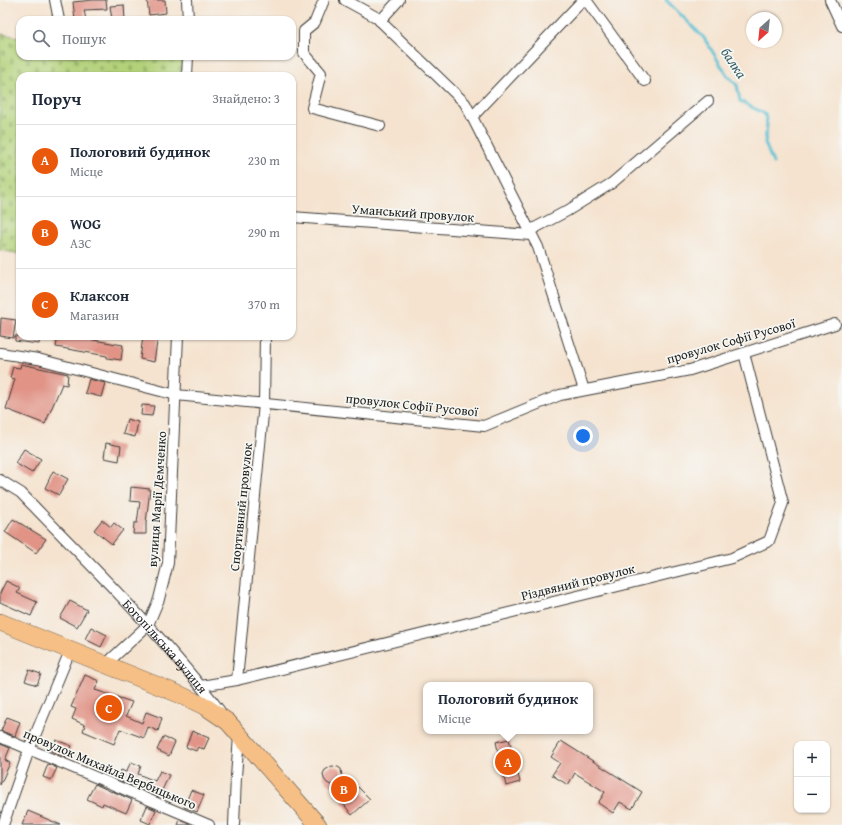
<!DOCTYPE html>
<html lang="uk">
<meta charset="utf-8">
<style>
:root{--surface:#fff;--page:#f6f6f7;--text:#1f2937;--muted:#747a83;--line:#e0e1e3;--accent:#ea580c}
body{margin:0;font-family:"Gentium Book Plus",serif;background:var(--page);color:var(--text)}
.controls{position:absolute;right:12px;bottom:12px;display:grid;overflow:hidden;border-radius:8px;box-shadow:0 1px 3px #0004}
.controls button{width:36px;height:36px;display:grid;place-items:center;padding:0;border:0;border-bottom:1px solid var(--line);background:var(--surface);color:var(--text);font:20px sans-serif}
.compass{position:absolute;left:746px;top:12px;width:36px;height:36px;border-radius:50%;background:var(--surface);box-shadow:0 1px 3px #0004;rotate:207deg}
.you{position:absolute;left:583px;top:436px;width:14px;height:14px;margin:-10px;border:3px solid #fff;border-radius:50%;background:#1a73e8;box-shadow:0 0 0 6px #1a73e833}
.badge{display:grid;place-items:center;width:26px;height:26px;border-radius:50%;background:var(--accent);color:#fff;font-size:13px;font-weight:700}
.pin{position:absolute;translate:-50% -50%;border:2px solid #fff;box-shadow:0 1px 4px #0006}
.popup{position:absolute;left:423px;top:682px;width:170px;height:52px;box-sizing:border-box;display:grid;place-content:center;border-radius:8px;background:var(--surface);filter:drop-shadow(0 1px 3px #0005);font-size:13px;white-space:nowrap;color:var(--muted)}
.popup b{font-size:15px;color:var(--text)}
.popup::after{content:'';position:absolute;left:50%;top:100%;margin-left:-8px;border:8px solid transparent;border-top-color:var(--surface)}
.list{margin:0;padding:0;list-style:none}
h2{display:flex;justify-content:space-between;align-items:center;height:52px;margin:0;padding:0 16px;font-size:17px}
h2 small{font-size:13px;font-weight:400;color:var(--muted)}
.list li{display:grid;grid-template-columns:26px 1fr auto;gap:12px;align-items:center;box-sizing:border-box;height:72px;padding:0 16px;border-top:1px solid var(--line)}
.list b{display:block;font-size:15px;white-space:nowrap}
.list p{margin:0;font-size:13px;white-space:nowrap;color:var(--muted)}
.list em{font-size:13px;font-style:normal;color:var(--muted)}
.icon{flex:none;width:22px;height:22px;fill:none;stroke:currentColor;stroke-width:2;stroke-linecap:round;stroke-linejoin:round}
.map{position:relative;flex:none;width:842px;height:825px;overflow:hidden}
.search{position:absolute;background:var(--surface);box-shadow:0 1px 3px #0004;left:16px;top:16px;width:280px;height:44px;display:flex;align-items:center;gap:10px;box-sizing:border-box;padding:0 14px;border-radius:12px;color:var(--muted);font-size:15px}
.panel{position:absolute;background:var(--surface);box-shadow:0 1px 3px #0004;left:16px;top:72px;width:280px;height:268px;border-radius:12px}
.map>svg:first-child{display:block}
.cemetery{fill:url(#cemetery-stones);stroke:#67764a}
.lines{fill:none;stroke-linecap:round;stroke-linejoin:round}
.stream{stroke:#57c0d4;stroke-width:3}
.building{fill:#e19386}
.street-casing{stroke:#3d3a37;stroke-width:12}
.primary-casing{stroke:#3d3a37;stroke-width:18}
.street{stroke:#fff;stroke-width:10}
.primary{stroke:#f5bf86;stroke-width:17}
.labels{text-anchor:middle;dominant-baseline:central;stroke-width:3.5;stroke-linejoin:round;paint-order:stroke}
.street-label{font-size:13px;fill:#1c1c1c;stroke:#f6f6f2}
.water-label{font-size:14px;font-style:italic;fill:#345e66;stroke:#f6f6f2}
</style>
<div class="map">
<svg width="842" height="825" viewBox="0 0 842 825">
<defs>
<pattern id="cemetery-stones" width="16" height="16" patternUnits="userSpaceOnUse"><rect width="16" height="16" fill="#b2d179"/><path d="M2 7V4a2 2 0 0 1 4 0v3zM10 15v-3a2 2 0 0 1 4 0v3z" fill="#98b368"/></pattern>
</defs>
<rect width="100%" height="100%" fill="#f6f6f2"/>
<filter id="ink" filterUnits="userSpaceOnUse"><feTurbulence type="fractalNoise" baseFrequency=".025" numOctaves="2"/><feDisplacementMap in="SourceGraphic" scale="8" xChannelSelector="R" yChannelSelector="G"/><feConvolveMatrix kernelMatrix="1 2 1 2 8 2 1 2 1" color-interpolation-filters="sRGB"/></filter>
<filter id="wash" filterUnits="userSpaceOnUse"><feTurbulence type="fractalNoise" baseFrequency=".012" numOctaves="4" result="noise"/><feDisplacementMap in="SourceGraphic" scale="16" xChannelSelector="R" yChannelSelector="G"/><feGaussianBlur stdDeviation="0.9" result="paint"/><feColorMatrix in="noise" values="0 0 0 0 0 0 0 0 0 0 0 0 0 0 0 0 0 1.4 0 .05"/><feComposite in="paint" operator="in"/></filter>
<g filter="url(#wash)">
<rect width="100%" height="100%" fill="#f5e3cf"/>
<!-- cemetery -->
<path class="cemetery" d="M0,34L20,37V56H187V76H20V254L0,250Z"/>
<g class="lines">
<!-- stream -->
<path class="stream" d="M666,0L704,38L727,75L737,85L740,101L765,114L767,125L765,143L773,163"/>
</g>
<g id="blocks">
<!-- building -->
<path class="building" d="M93,0H106L107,9L84,10L86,20H75L73,2Z
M147,0H165L166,13L149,15Z
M124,5L125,20H112L110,6Z
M1,318L16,320L13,338L0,336Z
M15,336H40L39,344L15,341Z
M58,336H70L123,345L121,360L107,358V356L56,347Z
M143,336H158L154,362L140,359Z
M21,364L68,374L67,385L62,384L45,424L6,409L15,379L10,378L13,367L20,368Z
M89,379L105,383L101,397L85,393Z
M142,405L154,406L152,416L141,415Z
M127,419L138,422L135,437L123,434Z
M106,443L121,446L119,461L104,458Z
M24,449L41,459L32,473L15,463Z
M53,471L68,479L59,495L45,488Z
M131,487L150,489L146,523V534H133L134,523H137L140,502L130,501Z
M13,519L46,539L36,553L5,532Z
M102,520L111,527L114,523L123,530L112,544L94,530Z
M6,581L20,588L17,593L37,602L31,616L0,602V593Z
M70,601L87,610L77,627L60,618Z
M91,627L107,635L101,647L85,639Z
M29,670L41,674L37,685L25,681Z
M85,675L99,681L95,690L132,702L126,716L142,723L146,712L162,718L158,731L148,727L144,738L120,729L114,744L83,731L85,725L72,719L76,709L71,707Z
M7,717L20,722L15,736L1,731Z
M192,731L209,738L204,749L198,747L196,751L186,747Z
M163,737L175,742L169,756L157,750Z
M509,739L520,782L506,786L496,742Z
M56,740L72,746L67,758L51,751Z
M561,741L642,792L632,809L620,802L613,813L598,803L605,792L575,773L568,785L552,775L560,763L551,757Z
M0,744L10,748L5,760L10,763L0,785Z
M131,762L141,766L138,774L155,781L160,771L169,775L159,797L117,779L121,770L126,772Z
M48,764L57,768L51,780L43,777Z
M332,766L338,767L341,769L342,777L355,790L358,787L370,799L352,815L342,802L345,799L333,786L327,783L324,779L323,774L325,770Z
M95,784L112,792V791L132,800L126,813L103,803L102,806L87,799Z
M191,790L204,795L197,812L184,807Z
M147,806L156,810L150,824L141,820Z
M28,811L61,825H22Z
M180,820L190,824L189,825H178Z"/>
</g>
</g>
<g filter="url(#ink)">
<use href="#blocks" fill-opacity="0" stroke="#3d3a37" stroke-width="1"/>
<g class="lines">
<defs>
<g id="street">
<path d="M55,0L59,20"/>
<path d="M187,0L188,20"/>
<path d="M324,0L315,22L304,31V53L321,73L312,108L380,126"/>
<path d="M345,0L376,17L465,103L538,247L584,390"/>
<path d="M586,0L645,81"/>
<path d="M830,0L842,26"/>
<path d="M380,21L399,0"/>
<path d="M187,76L188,56"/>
<path d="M472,117L583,0"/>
<path d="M292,217L531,235"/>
<path d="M529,231L567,211L612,183L708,101"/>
<path d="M0,353L38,359L176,395L484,426L560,395L690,370L835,324"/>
<path id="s1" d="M0,480L21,493C89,564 161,633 220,711"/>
<path d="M105,665L148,625L159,599L168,563L178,336"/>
<path d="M237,680L264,404L265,336"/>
<path d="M201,686L237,680L732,558L769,541L783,503L744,353"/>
<path d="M0,737L209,825"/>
<path d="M3,825L29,750L70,651"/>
<path d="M234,825L236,777L239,736"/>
</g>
<path id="primary" d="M0,622L181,695L206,707L228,722L318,825"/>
</defs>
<!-- street casing -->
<use href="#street" class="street-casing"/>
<!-- primary casing -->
<use href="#primary" class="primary-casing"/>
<!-- street -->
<use href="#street" class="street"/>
<!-- primary -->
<use href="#primary" class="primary"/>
</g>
</g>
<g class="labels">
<!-- street labels -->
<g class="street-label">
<text transform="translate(413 213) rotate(4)">Уманський провулок</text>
<text transform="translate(731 341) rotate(-16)">провулок Софії Русової</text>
<text transform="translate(412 405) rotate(6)">провулок Софії Русової</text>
<text transform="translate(157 499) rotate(-86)">вулиця Марії Демченко</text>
<text transform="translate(241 507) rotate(-84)">Спортивний провулок</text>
<text transform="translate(578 582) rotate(-14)">Різдвяний провулок</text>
<text stroke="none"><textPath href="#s1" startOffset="235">Богопільська вулиця</textPath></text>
<text transform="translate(110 769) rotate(23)">провулок Михайла Вербицького</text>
</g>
<!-- water labels -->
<g class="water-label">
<text transform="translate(734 63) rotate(56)">балка</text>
</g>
</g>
</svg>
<div class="controls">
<button>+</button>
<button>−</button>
</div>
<svg class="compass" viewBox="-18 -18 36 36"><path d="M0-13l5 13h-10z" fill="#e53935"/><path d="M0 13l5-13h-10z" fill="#747a83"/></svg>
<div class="you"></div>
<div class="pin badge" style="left:508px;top:762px">A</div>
<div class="popup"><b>Пологовий будинок</b>Місце</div>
<div class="pin badge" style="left:344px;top:789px">B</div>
<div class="pin badge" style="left:109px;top:708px">C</div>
<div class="search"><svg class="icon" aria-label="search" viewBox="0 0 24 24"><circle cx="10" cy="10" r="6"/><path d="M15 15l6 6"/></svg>Пошук</div>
<section class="panel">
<h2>Поруч<small>Знайдено: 3</small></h2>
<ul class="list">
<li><span class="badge">A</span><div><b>Пологовий будинок</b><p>Місце</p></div><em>230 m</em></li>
<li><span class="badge">B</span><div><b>WOG</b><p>АЗС</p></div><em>290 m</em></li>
<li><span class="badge">C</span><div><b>Клаксон</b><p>Магазин</p></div><em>370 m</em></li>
</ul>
</section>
</div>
